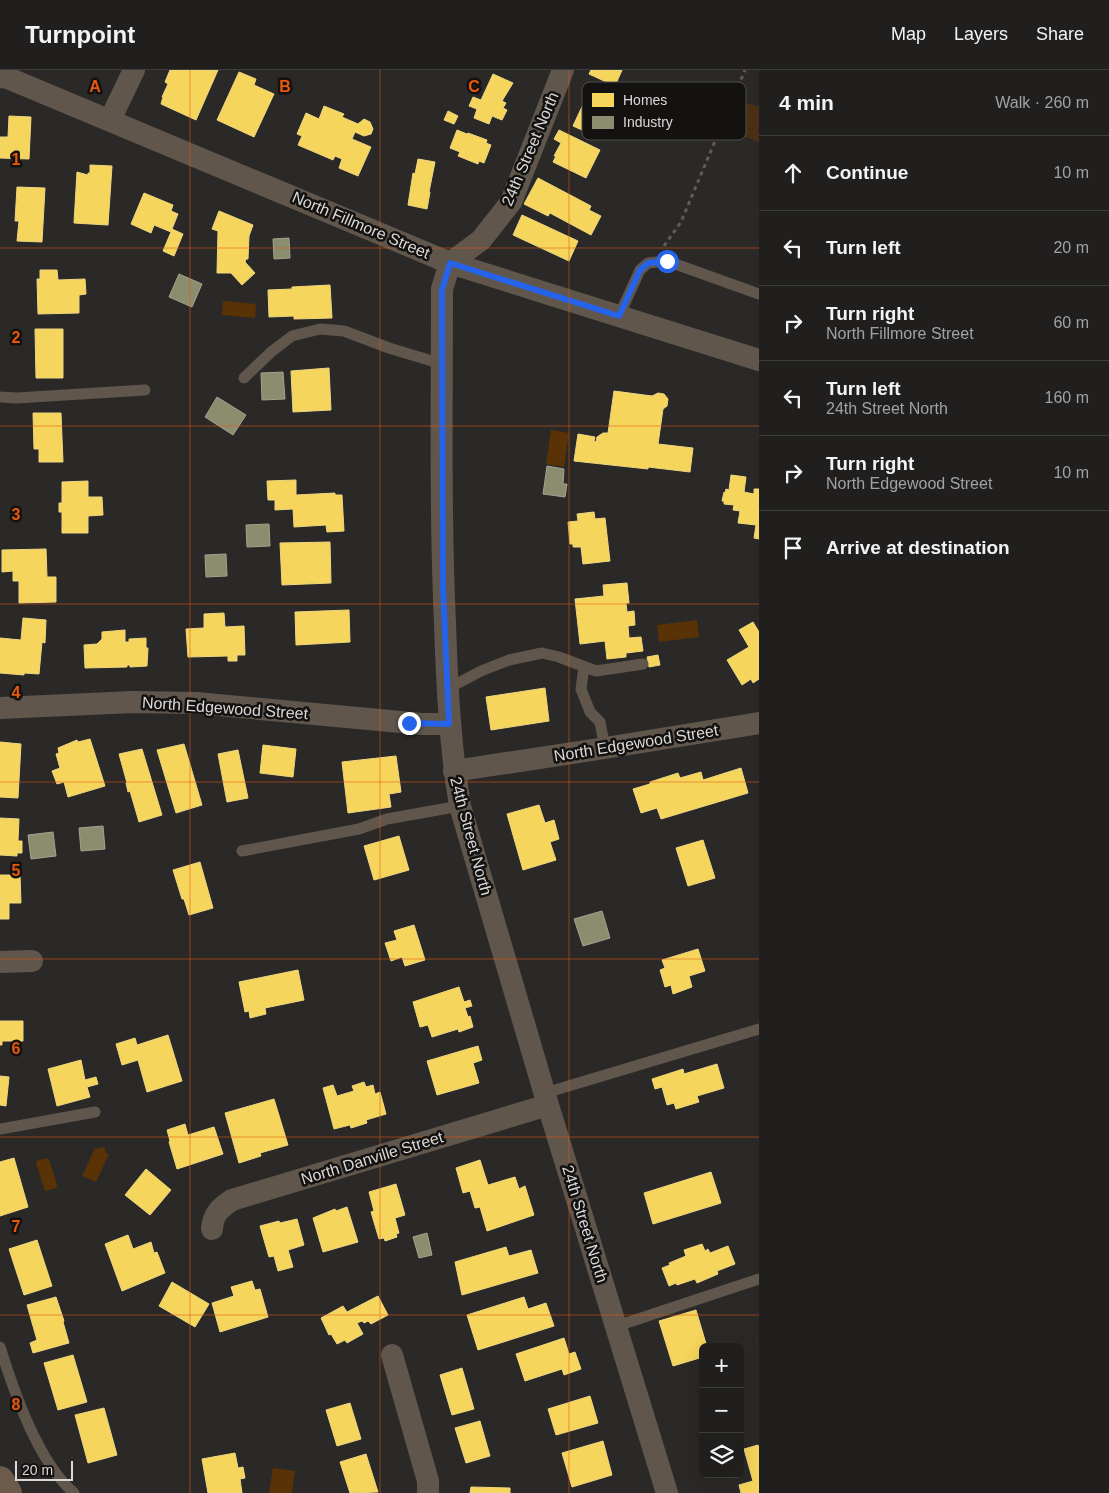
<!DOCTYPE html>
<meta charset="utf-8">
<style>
:root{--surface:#201f1e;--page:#2d2c2b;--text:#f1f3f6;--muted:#a2a2a4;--line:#3d3d3c}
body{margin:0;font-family:Helvetica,sans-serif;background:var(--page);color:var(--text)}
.controls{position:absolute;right:15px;bottom:15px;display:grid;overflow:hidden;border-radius:8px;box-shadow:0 5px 20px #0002}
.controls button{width:45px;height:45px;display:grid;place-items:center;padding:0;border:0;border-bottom:1px solid var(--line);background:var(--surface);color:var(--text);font:25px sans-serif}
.scale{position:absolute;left:15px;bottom:12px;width:58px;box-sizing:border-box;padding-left:5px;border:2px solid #dbd9d8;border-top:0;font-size:14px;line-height:18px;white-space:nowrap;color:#dbd9d8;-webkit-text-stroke:4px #131211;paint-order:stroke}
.stop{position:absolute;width:15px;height:15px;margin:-11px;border:4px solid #2563eb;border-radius:50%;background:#fff}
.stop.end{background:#2563eb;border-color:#fff;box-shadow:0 1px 5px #0008}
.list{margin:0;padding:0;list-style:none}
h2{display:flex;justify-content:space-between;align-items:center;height:65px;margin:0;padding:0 20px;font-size:21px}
h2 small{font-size:16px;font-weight:400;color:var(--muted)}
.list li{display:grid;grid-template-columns:32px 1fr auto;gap:15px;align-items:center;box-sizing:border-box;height:75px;padding:0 20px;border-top:1px solid var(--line)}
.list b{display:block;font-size:19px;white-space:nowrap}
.list p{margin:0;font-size:16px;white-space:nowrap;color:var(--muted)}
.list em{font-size:16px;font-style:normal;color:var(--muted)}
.icon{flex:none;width:28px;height:28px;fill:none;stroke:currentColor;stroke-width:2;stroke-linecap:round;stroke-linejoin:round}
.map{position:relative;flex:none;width:759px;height:1423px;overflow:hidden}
header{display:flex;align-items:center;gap:30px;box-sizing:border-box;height:70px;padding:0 25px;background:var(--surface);border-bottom:1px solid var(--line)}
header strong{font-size:24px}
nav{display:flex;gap:28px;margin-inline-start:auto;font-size:18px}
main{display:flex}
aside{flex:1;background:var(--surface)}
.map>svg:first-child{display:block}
.green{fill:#4b2f15}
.water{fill:#593206}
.homes{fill:#f6d55c;stroke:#eed681}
.industry{fill:#8c8c6e;stroke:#a4a38e}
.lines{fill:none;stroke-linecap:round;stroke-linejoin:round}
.path{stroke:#615b54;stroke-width:3;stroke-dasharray:4 4;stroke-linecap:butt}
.lane{stroke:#61564b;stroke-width:11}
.street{stroke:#61564b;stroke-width:22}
.primary{stroke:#6c5b4b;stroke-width:28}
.route{stroke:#2563eb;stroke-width:6}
.grid{fill:none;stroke:#e8590c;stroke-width:1;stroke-opacity:0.55}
.labels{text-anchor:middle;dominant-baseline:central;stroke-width:5;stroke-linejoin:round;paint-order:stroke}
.street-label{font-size:16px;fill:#dbd9d8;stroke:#131211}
.key{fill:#131211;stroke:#4f4e4d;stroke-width:1}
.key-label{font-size:14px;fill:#dbd9d8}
.grid-label{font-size:16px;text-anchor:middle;font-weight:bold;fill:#e8590c;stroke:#131211;stroke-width:5;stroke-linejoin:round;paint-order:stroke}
</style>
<header>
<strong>Turnpoint</strong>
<nav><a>Map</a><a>Layers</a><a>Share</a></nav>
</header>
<main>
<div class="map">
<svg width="759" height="1423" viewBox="0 0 759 1423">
<rect width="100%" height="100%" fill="#2a2928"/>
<!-- green -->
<path class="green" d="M743,32L759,37V72L732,62Z"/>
<!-- water -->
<path class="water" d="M223,231L256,234L255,248L222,245Z
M551,360L569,363L564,397L546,394Z
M697,550L699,567L659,572L657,555Z
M101,1077L105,1079L106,1083L109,1084L96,1112L82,1106L95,1078L98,1079Z
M46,1088L49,1089L57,1115L56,1118L45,1121L36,1093L37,1091Z
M273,1398L295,1401L292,1423H269Z"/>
<!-- homes -->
<path class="homes" d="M170,0H218L196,50L161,34L163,27H162L168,14L165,12Z
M591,0H622L615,16L589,4Z
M239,2L256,9L254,15L274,24L254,67L217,50Z
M493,4L513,13L502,31L506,33L503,38L507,40L502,50L492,46L489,54L474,48L477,39L469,36L473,27L481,30Z
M586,28L604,36L591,64L573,56Z
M324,36L344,44L342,47L358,54L364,49L370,52L373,59L371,64L364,66L355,62L352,69L371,77L358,106L339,98L342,89L335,86L333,90L298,75L302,66L297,64L306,43L319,49Z
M448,41L458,46L454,54L444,50Z
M9,46L31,47L29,89L0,88V67H8Z
M457,60L467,64L468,63L487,70L486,73L491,75L484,93L479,91L478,94L458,86L460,82L450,78Z
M559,60L600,80L586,108L553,92L556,86H554L561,73L554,69Z
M418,89L435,92L429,122H430L427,139L408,135L413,103L415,104Z
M90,95L112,96L108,155L74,153L77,102L88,105V103H90Z
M538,108L591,136L589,140L601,146L591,165L550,143L548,146L524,134Z
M17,117L45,118L42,172L17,171L19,151H15Z
M144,123L173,135L171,141L178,144L172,159L183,164L174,186L163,181L171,162L154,155L151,163L131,154Z
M219,141L253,155L249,166L248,189H246L245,192L255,203L242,215L231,203H217L218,161L212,159Z
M522,145L578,171L569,191L513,165Z
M40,200H57L58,210L85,209L86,224L79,225V243L38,244L37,209H40Z
M330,215L332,248L294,249V246L269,247L268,220L292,219V217Z
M35,259H63V308H36Z
M329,298L331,340L293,342L291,301Z
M614,321L652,326L658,323L664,324L668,329L667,336L663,339L658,374L693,378L690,402L648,397V399L574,391L578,364L595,367L594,371L596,372L597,367L603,363H608Z
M33,343H61L63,392H39V379H34Z
M731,405L746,407L744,422L754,424V419H759V469L754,468L756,455L738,453L740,441L733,440L734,435L724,434V431H722L724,422L725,423L726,419L729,420Z
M296,410V425L335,423V425H342L344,461L327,462L326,455L294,457L293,439L275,440V430H268L267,411Z
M88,411V427H102L103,445L88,446V463H62V442H59V433H62V412Z
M594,442L595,449L605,448L610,491L583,494L581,477H573V474H570L568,452L578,451L577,444Z
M330,472L331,513L282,515L280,473Z
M46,479L47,507H56V532L19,533V511H13V501L2,502V480Z
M627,513L629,533H626L627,542L634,541L635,555L628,556L629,568L641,567L643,581L626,583V587L607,589L605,571L580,574L575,529L604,526L603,515Z
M349,540L350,572L296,575L295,542Z
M224,543L225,557L244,556L245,585H237V591H228V586L188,587L186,559L204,558V544Z
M23,548L46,550L45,573L42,572L39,604L24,603V605L0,603V568L21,570Z
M753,552L759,562V609L753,613L751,609L742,615L727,590L749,577L739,560Z
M125,560V572H129V569L146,568V578H148L147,596L130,597V595H127V597L85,598L84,575L97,574L102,569V562Z
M658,585L660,595L649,597L647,587Z
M545,618L549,651L491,660L486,627Z
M90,669L105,716L68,727L64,712L57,714L52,701L60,698L56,684L59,683L58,678L77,670L78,672Z
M0,672L21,674L18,728L0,727Z
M184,674L202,735L176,743L157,680Z
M263,675L296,679L293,707L260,703Z
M142,679L162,745L139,752L130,721L128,722L126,713H127L119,684Z
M238,680L248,728L227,732L218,684Z
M396,686L401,722L389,724L391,737L348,743L342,692Z
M741,698L748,723L661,749L657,738L641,743L633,719L650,714V712L678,703L680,708L701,702L703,710Z
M539,735L545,753L554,750L559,769L550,772L556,790L523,800L507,744Z
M0,748L19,749L18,771H22V783H17V786L0,785Z
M399,766L409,800L374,810L364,776Z
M703,770L715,808L688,816L676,778Z
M200,792L213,838L189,845L184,829H182L173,800Z
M0,805H20L21,833H9V849H0Z
M414,855L425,890L405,896L402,887L391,891L385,873L397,870L394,861Z
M698,879L705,901L689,906L692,917L673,924L671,915L665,917L660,900L665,898L662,890Z
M298,900L304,930L265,938L266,944L250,948L249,941L245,942L239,912Z
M459,917L464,932L470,930L472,936L465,938L468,947L470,946L473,957L459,962L458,959L432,967L428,955L420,957L413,932Z
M0,951H23V971H2V975H0Z
M168,965L182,1011L147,1022L138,990L122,995L116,974L135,968L137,975Z
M478,976L482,990L473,993L479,1013L437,1025L427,991Z
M81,990L85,1010L96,1007L98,1014L87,1017L90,1027L57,1036L48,999Z
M717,994L724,1018L697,1026L699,1032L676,1039L674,1033L667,1035L662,1017L655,1019L652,1009L683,999L684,1004Z
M0,1006L9,1007L6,1036L0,1035Z
M364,1012L366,1017L373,1015L375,1024L380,1022L386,1044L366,1050L367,1053L351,1058L350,1055L334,1059L323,1018L333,1015L337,1026L354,1021L352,1016Z
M274,1029L288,1075L260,1083L261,1086L239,1093L225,1043Z
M185,1054L188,1065L214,1057L223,1084L177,1099L169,1072L170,1071L167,1060Z
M14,1088L28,1137L0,1146V1092Z
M480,1090L488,1115L515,1107L519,1119L525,1116L534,1145L487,1161L480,1137L475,1138L470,1121L463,1123L456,1098Z
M146,1099L171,1120L150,1145L125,1125Z
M711,1102L721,1133L653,1154L644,1123Z
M396,1114L405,1145L395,1148L399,1163L396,1164L397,1167L385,1171L384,1168L379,1169L371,1142L374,1141L369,1122Z
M347,1137L358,1172L323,1182L313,1148L335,1139L336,1141Z
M297,1149L304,1175L288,1180L293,1197L278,1201L274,1186L269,1187L260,1156L279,1151L280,1153Z
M128,1165L133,1179L151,1172L154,1183L157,1182L165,1203L122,1221L105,1174Z
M37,1170L52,1216L24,1225L9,1179Z
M702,1174L705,1181L708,1179L710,1183L728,1176L735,1194L717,1201L718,1204L697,1213L695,1209L677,1215L676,1213L669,1216L662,1198L670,1195L669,1193L686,1186L684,1180Z
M506,1177L509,1186L531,1180L538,1203L462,1225L455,1192Z
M252,1211L255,1220L260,1219L268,1247L220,1262L212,1233L234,1226L231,1217Z
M172,1212L209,1234L195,1257L159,1236Z
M378,1226L388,1245L371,1254L368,1251L364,1253L362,1251L357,1253L363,1264L347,1273L345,1270L337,1274L331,1264L329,1265L321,1248L343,1236L347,1242Z
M56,1227L64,1251L63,1252L69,1273L33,1283L30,1273L37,1270L27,1235Z
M524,1227L528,1239L546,1233L554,1256L478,1280L467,1245Z
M696,1240L707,1277H703V1287L673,1296L659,1251Z
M564,1268L569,1284L575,1282L581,1299L564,1305L562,1299L525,1311L516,1284Z
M73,1285L87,1332L58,1340L44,1293Z
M462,1298L474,1339L452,1345L440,1305Z
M590,1326L598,1353L556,1365L548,1339Z
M350,1333L361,1369L337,1376L326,1340Z
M104,1338L117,1385L88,1393L75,1345Z
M480,1351L490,1386L466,1393L455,1358Z
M603,1371L612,1405L572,1417L562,1383Z
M758,1375L759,1378V1423H741L739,1415L753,1411L744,1379Z
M235,1383L238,1398L243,1397L245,1408L240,1409L242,1423H208L202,1389Z
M366,1384L378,1422L350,1423L340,1392Z
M471,1417L510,1418V1423H470Z"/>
<!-- industry -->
<path class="industry" d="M289,168L290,188L274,189L273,169Z
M179,204L202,214L192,237L169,227Z
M283,302L285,329L262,330L261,303Z
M217,327L246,345L233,365L205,347Z
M547,396L564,399L563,414H567L565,427L543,424Z
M269,454L270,476L247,477L246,455Z
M226,484L227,506L206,507L205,485Z
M103,756L105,779L81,781L79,758Z
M53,762L56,786L31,789L28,765Z
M602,841L610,868L583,876L574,849Z
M427,1163L432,1185L419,1188L413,1167Z"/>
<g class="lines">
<!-- path -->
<path class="path" d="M664,176L681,152L745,0"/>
<!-- lane -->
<path class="lane" d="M619,246L640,200L648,193L667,191L759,224
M244,308L271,282L292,266L320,259L344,261L389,278L442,294
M0,327L17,328L145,320
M584,597L581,619L590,642L600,652L605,678
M447,619L481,601L509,590L542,583L559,587L596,601L643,594
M242,781L359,759L387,749L460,736
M545,1023L759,959
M0,1059L95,1042
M617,1256L759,1209
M0,1277C14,1322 38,1392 74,1423"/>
<!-- street -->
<path class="street" d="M563,0L511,132L481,170L450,193L442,219C442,331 440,443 445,554C447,615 450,675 460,736L548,1035L667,1423
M0,7L8,8L450,193L759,290
M110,50L134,0
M0,638L133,632L196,633L422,654H449
M454,701L605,678L759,653
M0,892L32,891
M212,1159C213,1144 220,1138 232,1130L548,1035
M392,1285L428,1411V1423"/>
<!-- primary -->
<path class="primary" d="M0,1410L8,1423"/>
</g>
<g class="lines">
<!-- route -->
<path class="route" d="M409,653L449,654L443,517L442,220L450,193L619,246L640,200L648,193L667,191"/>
</g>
<!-- grid -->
<path class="grid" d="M190,0V1423M380,0V1423M569,0V1423M0,178H759M0,356H759M0,534H759M0,712H759M0,889H759M0,1067H759M0,1245H759"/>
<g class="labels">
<!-- street labels -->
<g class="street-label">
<text transform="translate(530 79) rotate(-67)">24th Street North</text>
<text transform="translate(361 155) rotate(23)">North Fillmore Street</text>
<text transform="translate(225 638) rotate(4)">North Edgewood Street</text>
<text transform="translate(636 673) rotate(-9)">North Edgewood Street</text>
<text transform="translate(471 766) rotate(75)">24th Street North</text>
<text transform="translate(372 1088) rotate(-17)">North Danville Street</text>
<text transform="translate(585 1154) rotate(73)">24th Street North</text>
</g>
</g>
<!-- legend -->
<rect x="582" y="12" width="164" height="58" rx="8" class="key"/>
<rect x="592" y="23" width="22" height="14" fill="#f6d55c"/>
<rect x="592" y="46" width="22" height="13" fill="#8c8c6e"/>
<g class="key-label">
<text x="623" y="35">Homes</text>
<text x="623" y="57">Industry</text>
</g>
<g class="grid-label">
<text x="95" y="22">A</text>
<text x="285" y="22">B</text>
<text x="474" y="22">C</text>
<text x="16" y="95">1</text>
<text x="16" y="273">2</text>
<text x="16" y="450">3</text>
<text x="16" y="628">4</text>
<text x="16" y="806">5</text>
<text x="16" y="984">6</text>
<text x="16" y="1162">7</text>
<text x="16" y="1340">8</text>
</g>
</svg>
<div class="controls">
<button>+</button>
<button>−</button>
<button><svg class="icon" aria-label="layers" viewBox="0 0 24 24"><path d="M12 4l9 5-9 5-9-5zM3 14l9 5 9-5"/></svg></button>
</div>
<div class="scale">20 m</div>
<div class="stop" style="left:667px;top:191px"></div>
<div class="stop end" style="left:409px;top:653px"></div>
</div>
<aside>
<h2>4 min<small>Walk · 260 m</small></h2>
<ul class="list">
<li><svg class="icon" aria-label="ahead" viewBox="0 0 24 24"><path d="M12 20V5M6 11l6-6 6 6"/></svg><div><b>Continue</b></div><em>10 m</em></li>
<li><svg class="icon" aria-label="left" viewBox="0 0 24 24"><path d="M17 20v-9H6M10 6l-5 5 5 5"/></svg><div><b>Turn left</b></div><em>20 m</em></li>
<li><svg class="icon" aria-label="right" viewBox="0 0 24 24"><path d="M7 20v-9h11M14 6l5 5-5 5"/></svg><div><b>Turn right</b><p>North Fillmore Street</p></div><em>60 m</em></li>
<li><svg class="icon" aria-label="left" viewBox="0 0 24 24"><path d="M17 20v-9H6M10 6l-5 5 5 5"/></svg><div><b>Turn left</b><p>24th Street North</p></div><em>160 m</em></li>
<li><svg class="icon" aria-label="right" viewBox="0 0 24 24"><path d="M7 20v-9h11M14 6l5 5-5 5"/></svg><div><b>Turn right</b><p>North Edgewood Street</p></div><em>10 m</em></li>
<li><svg class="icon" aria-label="arrive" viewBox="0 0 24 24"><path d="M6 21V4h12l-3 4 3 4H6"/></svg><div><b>Arrive at destination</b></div></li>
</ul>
</aside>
</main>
